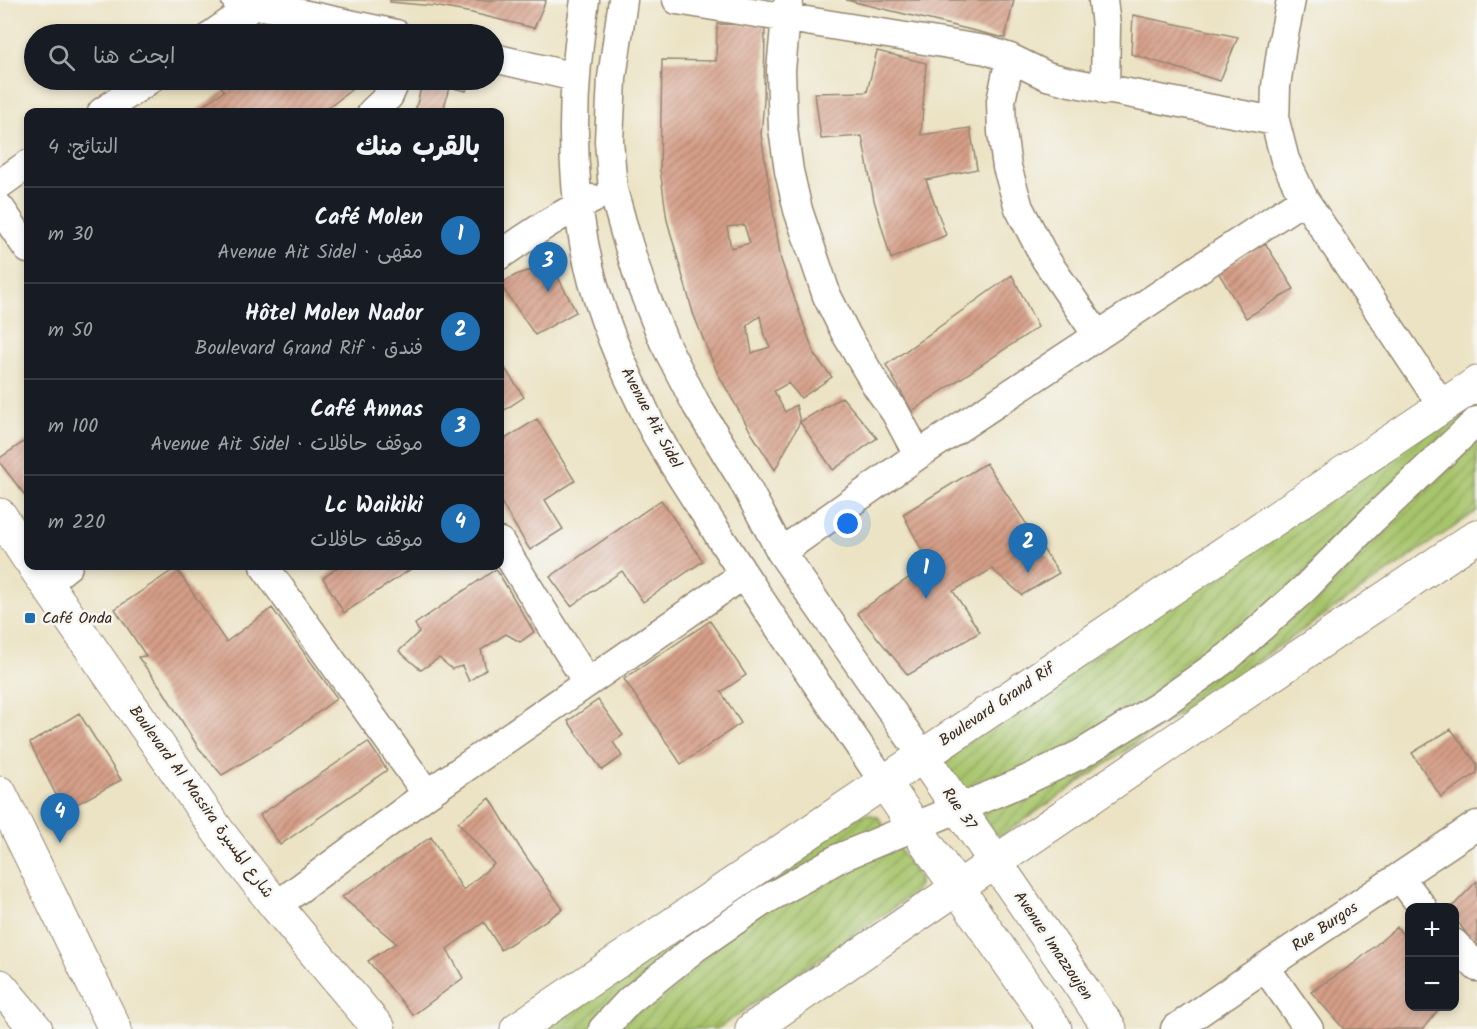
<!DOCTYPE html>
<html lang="ar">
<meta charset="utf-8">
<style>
:root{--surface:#171b24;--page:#242831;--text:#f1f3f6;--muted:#9ea1a6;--line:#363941;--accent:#1f6fb2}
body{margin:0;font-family:Kalam,"Playpen Sans Arabic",sans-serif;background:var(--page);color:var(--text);direction:rtl}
.controls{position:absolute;right:18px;bottom:18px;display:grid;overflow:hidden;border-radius:12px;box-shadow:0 3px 9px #0003}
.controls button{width:54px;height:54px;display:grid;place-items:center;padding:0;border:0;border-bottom:2px solid var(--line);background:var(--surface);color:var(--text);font:30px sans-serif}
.you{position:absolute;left:848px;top:524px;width:21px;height:21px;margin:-15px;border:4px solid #fff;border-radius:50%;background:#1a73e8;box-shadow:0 0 0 9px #1a73e833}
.badge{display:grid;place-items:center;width:39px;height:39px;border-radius:50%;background:var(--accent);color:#fff;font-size:20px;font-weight:700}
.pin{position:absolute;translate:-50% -50px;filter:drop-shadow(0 2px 3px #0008)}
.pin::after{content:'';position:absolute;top:32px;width:21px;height:18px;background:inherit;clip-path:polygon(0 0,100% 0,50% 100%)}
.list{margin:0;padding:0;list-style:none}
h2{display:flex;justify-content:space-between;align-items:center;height:78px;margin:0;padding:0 24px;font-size:26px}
h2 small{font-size:20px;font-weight:400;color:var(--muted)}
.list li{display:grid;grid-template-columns:39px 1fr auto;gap:18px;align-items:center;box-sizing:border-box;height:96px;padding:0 24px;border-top:2px solid var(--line)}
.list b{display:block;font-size:22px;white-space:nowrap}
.list p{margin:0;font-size:20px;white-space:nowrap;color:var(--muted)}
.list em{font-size:20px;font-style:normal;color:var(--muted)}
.icon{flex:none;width:33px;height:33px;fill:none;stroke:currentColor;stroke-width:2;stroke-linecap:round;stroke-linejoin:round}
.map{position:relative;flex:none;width:1477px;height:1029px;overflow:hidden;direction:ltr}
.search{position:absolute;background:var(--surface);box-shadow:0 3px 9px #0003;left:24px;top:24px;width:480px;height:66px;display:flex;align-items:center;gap:15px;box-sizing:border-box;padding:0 21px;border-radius:33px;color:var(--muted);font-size:22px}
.panel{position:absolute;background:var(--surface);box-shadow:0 3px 9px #0003;left:24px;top:108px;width:480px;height:462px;border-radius:12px;direction:rtl}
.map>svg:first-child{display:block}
.garden{fill:url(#garden-furrows);stroke:#717845;stroke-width:1.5}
.building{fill:url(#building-hatch);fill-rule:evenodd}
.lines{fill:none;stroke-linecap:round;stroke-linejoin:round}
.street-casing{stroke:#948671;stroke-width:31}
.secondary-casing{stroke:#948671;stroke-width:35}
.primary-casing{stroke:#948671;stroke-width:35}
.street{stroke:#fff;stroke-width:28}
.secondary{stroke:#fff;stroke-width:33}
.primary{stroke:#fff;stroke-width:33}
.poi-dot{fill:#1f6fb2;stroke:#f6f6f2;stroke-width:2}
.labels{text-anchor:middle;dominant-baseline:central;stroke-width:5;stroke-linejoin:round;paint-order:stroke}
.street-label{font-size:16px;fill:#3b2a1e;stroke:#f6f6f2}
.poi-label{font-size:16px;fill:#3b2a1e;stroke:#f6f6f2;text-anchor:start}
</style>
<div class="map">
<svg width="1477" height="1029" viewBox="0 0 1477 1029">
<defs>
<pattern id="garden-furrows" width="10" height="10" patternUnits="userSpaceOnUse" patternTransform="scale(1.5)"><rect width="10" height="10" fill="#a7c56c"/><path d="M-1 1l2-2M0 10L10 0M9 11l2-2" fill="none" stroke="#89a058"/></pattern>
<pattern id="building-hatch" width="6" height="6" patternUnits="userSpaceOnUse" patternTransform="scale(1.5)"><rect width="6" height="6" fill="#d59e87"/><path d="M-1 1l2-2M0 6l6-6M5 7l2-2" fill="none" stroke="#ae816e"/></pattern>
</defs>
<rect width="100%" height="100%" fill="#f6f6f2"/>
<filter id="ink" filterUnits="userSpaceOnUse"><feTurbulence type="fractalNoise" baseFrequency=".0167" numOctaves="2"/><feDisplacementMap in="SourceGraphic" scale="12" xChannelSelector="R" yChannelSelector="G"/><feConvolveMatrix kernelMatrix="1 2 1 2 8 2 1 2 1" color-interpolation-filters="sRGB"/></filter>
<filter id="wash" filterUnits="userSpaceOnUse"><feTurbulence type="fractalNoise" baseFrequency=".008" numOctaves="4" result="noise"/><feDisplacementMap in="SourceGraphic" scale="24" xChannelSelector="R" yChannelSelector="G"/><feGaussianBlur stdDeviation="1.35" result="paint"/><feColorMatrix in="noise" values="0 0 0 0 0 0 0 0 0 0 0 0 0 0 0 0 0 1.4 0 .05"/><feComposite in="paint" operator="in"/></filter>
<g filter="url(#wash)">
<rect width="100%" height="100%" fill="#ece3c4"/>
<!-- garden -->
<path class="garden" d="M1477,393V511L1002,835H996L944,764L948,756Z
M868,814L878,817L919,878V886L912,895L717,1029H544L860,815Z"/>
<g id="blocks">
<!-- building -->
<path class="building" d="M390,0H546L534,28L472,13L434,6L390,2Z
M846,0H1014L1005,38Z
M1133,15L1238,37L1220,81L1131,54Z
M717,24L765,25L764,100L761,135L781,260L815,356L832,377L801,398L788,383L774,391L785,412L796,405L800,422L775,470L752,434L717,372L704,341L693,313L667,220L660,169L662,60L716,61ZM744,225L750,243L731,248L727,227ZM760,316L764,335L770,347L752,353L747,325Z
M877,51L926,63L921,135L970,128L977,169L926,180L946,235L891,259L874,200L862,136L821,139L815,93L867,92Z
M217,80H360L359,83L330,107L322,112H194L224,91Z
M423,80H468L466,91L449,87L443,112H415Z
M1265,243L1294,289L1246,318L1218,272Z
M538,270L549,272L558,277L576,312L535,335L500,284L516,275L527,271Z
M1012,275L1038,327L912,411L886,365Z
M500,361L524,397L500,413Z
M842,397L877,438L833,470L800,422Z
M537,419L575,481L545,500L563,529L530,550L500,501V442Z
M28,439V499L0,463V458Z
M986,463L1059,573L1022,595L992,569L953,591L980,632L908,675L857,613L929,564L903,514Z
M661,500L703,561L643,602L622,571L571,606L550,577Z
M340,566H409L411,569L344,613L323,578Z
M176,568L226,642L272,608L337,698L284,738L222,775L198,747L162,689L138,657L146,656L115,609Z
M496,569L534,632L520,642L506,634L481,650L486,669L469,681L462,666L452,669L439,658L421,670L399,651L419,632L415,624Z
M710,621L746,675L721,692L741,723L681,764L624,679Z
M598,700L623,735L613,742L622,756L602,770L568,721Z
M79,713L121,780L64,811L30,743Z
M1451,729L1477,764V773L1441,797L1412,753Z
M368,742L387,770L280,845L260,815Z
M490,798L520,848L563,909L501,950L484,922L447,949L463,978L413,1015L368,961L396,943L342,897L431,837L463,890L494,864L458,822Z
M1477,881V948L1455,918V908H1451Z
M1397,927L1410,944V1006H1441L1423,1029H1344L1311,992L1355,963Z"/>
</g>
</g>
<g filter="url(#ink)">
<use href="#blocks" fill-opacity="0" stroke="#948671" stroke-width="1.5"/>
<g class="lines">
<defs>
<path id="street" d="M236,0L396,34
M585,0C572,80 569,163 584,243C594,298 615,351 640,401C646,414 652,429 660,441C676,470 695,498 713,526C767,613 826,697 884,782
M623,0L612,78L609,141L613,190L627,240L641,285L664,342L697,406L742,479L781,552L922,755
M677,0L986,50L1010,58L1047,76L1070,82L1275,121
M789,0L786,17L781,70L783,128L789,171L798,210L827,296L846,334L876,385L895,412L918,455
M1103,0L1106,26L1105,90
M1291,0L1282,45L1276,86L1275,121L1285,160L1304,199L1443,407
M213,34L256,4
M494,58L575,77
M1010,58L1001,101L1002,132L1007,167L1019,208L1046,260L1097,335
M102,112L149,80
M372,112L389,96L396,80
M0,184L28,164
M0,208L28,249
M500,255C530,235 559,214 593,199
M500,542L587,682
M781,552L918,455L1304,199
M264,566L427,794
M46,583L68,566
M1400,877L1423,908
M276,906L427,794L743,575
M1454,943L1477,967
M1265,967L1309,1029
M603,1029L629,1001L695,948L762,902L839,858L1020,783L1081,754L1159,706L1228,657L1305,588L1373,519L1477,421
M1175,1029L1265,967L1477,825"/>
<path id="secondary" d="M0,515L28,558
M34,566L220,834L276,906L379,1029
M922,755L1110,1029
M884,782L1055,1029
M0,793L115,1029
M517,1029L1477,383
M752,1029L957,888L1477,536"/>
<path id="primary" d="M0,986L36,1029"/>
</defs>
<!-- street casing -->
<use href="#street" class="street-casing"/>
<!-- secondary casing -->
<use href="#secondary" class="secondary-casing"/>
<!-- primary casing -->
<use href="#primary" class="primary-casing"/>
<!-- street -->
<use href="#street" class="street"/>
<!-- secondary -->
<use href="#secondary" class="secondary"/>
<!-- primary -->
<use href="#primary" class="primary"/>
</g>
</g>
<!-- markers -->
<rect class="poi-dot" x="24" y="612" width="12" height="12" rx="3"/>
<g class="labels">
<!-- street labels -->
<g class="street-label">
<text transform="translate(651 418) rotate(62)">Avenue Ait Sidel</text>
<text transform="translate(997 705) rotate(-34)">Boulevard Grand Rif</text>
<text transform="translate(201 802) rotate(54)">Boulevard Al Massira شارع المسيرة</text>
<text transform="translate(959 809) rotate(55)">Rue 37</text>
<text transform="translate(1325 927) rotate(-34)">Rue Burgos</text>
<text transform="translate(1053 946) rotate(56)">Avenue Imazzoujen</text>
</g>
<!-- poi labels -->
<g class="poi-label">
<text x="42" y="618">Café Onda</text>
</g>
</g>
</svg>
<div class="controls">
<button>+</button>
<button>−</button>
</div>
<div class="you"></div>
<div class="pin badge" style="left:926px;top:599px">1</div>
<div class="pin badge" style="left:1028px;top:573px">2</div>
<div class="pin badge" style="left:548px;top:292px">3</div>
<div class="pin badge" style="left:60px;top:843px">4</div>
<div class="search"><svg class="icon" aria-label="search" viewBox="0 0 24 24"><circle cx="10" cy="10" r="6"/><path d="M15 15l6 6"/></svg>ابحث هنا</div>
<section class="panel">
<h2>بالقرب منك<small>النتائج: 4</small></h2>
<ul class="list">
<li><span class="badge">1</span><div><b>Café Molen</b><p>مقهى · Avenue Ait Sidel</p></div><em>30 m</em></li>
<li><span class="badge">2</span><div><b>Hôtel Molen Nador</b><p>فندق · Boulevard Grand Rif</p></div><em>50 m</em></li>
<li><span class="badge">3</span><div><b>Café Annas</b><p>موقف حافلات · Avenue Ait Sidel</p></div><em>100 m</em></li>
<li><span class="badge">4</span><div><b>Lc Waikiki</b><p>موقف حافلات</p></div><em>220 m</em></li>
</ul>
</section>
</div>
